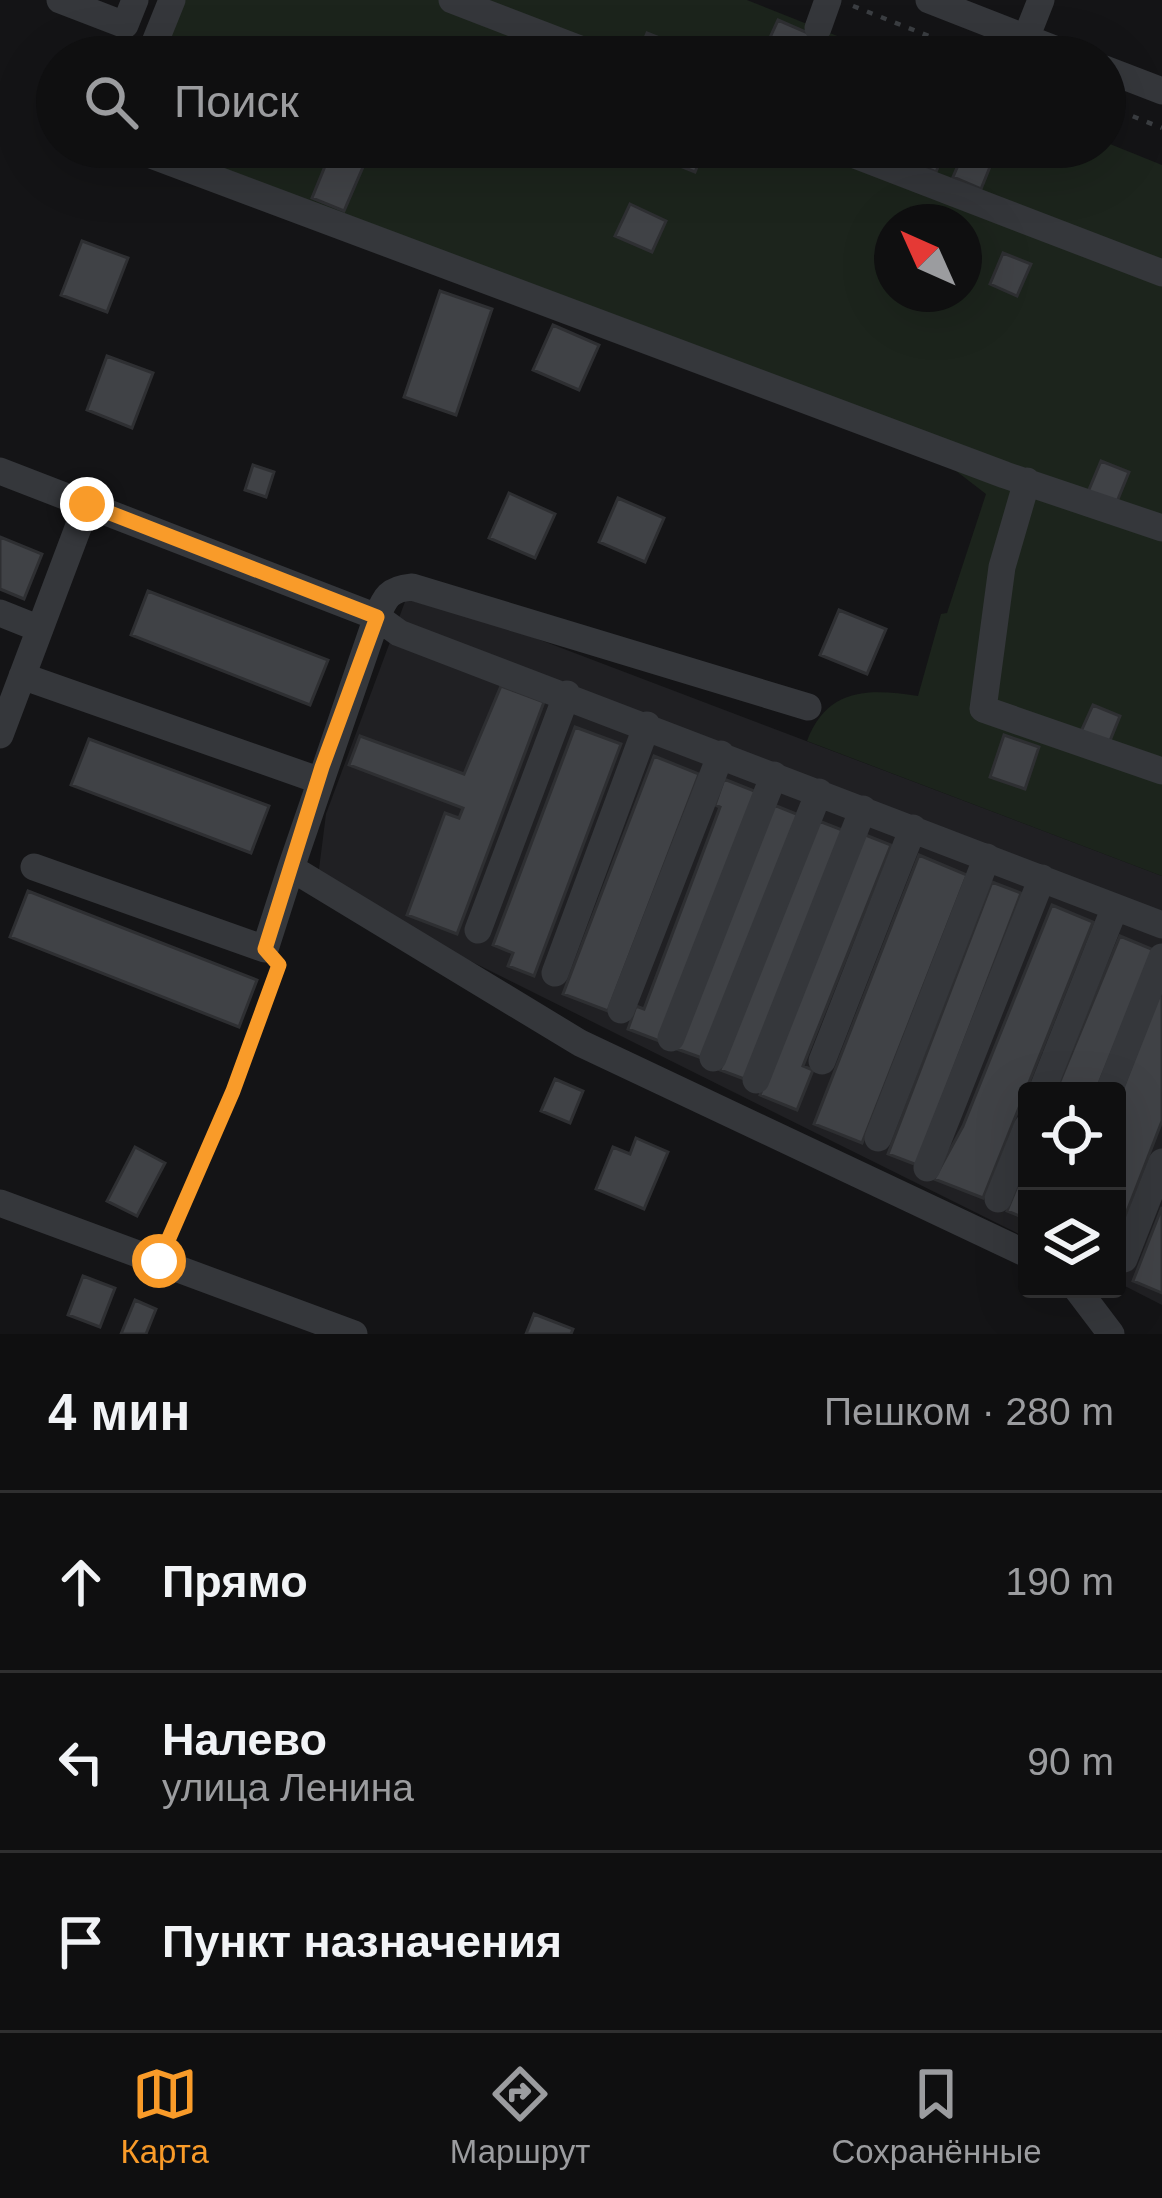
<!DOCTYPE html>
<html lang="ru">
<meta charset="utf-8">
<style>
:root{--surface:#0f0f10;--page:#1d1d1e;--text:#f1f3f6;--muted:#9b9c9f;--line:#2f2f30;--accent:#f99b29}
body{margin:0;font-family:Helvetica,sans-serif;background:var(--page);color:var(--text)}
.controls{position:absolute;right:36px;bottom:36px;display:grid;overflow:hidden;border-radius:12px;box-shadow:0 12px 48px #0002}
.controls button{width:108px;height:108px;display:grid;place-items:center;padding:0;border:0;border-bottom:3px solid var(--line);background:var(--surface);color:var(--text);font:60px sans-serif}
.compass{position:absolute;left:874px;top:204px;width:108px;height:108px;border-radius:50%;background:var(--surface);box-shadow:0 12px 48px #0002;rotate:315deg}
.stop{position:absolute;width:36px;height:36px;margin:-27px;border:9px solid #f99b29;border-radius:50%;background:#fff}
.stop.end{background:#f99b29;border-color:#fff;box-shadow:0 3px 12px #0008}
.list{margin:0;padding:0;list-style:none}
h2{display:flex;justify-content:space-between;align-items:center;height:156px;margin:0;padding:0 48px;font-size:51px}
h2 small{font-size:39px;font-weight:400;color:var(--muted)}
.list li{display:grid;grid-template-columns:78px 1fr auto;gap:36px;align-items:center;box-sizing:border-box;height:180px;padding:0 48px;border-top:3px solid var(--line)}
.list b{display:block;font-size:45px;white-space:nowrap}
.list p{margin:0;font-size:39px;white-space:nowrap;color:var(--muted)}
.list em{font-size:39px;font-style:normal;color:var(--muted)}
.icon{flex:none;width:66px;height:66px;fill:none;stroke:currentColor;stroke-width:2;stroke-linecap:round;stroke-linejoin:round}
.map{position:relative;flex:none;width:1162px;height:1334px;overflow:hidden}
.search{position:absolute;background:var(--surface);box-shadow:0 12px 48px #0002;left:36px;right:36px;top:36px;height:132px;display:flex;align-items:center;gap:30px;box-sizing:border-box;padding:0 42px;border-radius:66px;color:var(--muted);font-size:45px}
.sheet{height:696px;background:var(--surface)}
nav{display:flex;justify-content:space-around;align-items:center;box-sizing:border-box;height:168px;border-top:3px solid var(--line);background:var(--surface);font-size:33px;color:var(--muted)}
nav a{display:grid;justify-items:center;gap:6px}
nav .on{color:var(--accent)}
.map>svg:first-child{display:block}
.built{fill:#202023}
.green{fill:#1c241c;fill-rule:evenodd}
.building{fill:#404246;stroke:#2e2f32;stroke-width:3}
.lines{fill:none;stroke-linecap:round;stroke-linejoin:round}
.path{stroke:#3b3e42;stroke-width:4.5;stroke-dasharray:6 9;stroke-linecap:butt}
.minor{stroke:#35373b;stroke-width:27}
.route{stroke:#f99b29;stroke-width:15}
</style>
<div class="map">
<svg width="1162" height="1334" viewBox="0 0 1162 1334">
<rect width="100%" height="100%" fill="#141416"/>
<!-- built -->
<path class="built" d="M406,599L514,630L1162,876V1305L1117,1282V1091H1027V1238L422,937L318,877L326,814Z"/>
<!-- green -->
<path class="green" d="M164,0H747L890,57H141Z
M1105,142L1162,165V876L807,741C828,686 871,689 918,696L941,614L947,613L986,494L947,464L104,149L1105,147ZM892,222H964V294H892Z"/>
<!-- building -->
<path class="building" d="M778,20L824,40L816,57H761Z
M647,33L675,44L669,57H637Z
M677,147H705L695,172L670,162Z
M913,147H946L936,172L908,160Z
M966,147L994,157L981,189L953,177Z
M330,154L363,167L344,211L312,198Z
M630,204L666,221L652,252L615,236Z
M82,241L128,258L107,312L61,295Z
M1003,253L1031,264L1017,296L990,284Z
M440,291L492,309L456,415L404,397Z
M553,325L599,345L579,390L533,370Z
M107,356L153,373L132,428L87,410Z
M1101,461L1129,472L1116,504L1088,492Z
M253,465L274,472L266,497L245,490Z
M509,493L555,514L535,558L489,538Z
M618,498L664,518L645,562L599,542Z
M0,537L42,554L24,599L0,589Z
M148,591L328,660L310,705L131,635Z
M839,610L886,629L867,674L820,655Z
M501,686L544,702L457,934L407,915L445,813L459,818L463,808L349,765L360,736L464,774Z
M1093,705L1120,716L1107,748L1079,736Z
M575,727L621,744L534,976L508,966L513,953L493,945Z
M1004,735L1039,747L1025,789L990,777Z
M89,739L269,806L251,853L71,785Z
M654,756L699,774L608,1011L563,994Z
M724,779L757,792L662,1042L628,1029L636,1006L644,1009L720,807L715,805Z
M774,805L799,815L702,1058L677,1049Z
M819,821L845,831L747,1080L720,1070Z
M863,834L891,845L803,1066L813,1070L797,1110L760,1095Z
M919,855L967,875L862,1143L814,1124Z
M992,882L1021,893L917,1165L888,1154Z
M28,891L257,980L239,1027L10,937Z
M1052,905L1093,922L983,1198L934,1179L963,1126Z
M1120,936L1154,950L1096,1091H1056Z
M1162,986V1121L1117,1237V1103Z
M555,1079L583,1091L570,1123L541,1111Z
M636,1138L668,1152L644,1209L596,1189L613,1147L630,1154Z
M135,1147L165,1163L137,1216L107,1201Z
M1027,1162V1219L1007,1211Z
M1162,1207V1293L1133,1281Z
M83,1276L115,1288L100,1327L68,1315Z
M135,1300L156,1309L146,1334H121Z
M534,1314L573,1329L571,1334H526Z"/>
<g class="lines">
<!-- path -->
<path class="path" d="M853,6L982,57
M1105,105L1162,128
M168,1240L233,1091L276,973"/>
<!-- minor -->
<path class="minor" d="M60,0L125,25L135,0
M452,0L601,57
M929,0L1075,57
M818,28L828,0
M1026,38L1041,0
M149,57L172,0
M1105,69L1162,91
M130,147L1005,475L1162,528
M834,147L1162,273
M0,471L377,617L399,633L1162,925
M1027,481L1002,567L983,709L1162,771
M0,613L40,629
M22,676L318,780
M808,707L412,587C389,589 385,597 377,617L291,868L580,1043L1027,1254
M0,735L87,504
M34,867L265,949L291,868
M478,930L567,694
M555,973L647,725
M621,1010L721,754
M671,1038L774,775
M713,1058L819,792
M822,1061L913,828
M756,1080L863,809
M1042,1091L1115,907
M1109,1091L1162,957
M878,1138L987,857
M927,1168L1042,878
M998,1199L1027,1127
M0,1203L354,1334
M1124,1259L1162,1162
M1077,1289L1111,1334"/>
</g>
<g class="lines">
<!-- route -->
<path class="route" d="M87,504L377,617L322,767L265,949L279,965L233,1091L159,1261"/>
</g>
</svg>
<div class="controls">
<button><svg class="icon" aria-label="locate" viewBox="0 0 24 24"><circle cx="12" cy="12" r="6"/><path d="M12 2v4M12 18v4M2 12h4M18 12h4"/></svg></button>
<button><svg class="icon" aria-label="layers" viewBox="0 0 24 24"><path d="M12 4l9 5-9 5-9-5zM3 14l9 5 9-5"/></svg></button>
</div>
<svg class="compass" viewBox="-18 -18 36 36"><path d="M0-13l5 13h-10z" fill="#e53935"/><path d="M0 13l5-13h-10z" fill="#9b9c9f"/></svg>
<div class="stop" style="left:159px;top:1261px"></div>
<div class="stop end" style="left:87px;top:504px"></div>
<div class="search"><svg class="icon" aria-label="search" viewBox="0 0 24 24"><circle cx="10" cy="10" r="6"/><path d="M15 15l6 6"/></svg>Поиск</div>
</div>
<section class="sheet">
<h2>4 мин<small>Пешком · 280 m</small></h2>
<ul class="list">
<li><svg class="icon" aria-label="ahead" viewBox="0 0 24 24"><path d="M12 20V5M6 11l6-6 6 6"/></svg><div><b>Прямо</b></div><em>190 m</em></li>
<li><svg class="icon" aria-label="left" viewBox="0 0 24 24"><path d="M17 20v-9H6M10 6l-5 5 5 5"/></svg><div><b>Налево</b><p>улица Ленина</p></div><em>90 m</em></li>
<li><svg class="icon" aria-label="arrive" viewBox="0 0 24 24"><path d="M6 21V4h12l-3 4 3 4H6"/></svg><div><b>Пункт назначения</b></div></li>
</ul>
</section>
<nav>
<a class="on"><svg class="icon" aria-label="map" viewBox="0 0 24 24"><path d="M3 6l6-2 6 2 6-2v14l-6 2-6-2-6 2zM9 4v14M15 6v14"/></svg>Карта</a>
<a><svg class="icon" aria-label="directions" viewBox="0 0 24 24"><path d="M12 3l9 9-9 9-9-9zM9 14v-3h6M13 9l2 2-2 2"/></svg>Маршрут</a>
<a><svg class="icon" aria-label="saved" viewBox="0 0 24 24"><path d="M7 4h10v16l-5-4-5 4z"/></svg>Сохранённые</a>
</nav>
